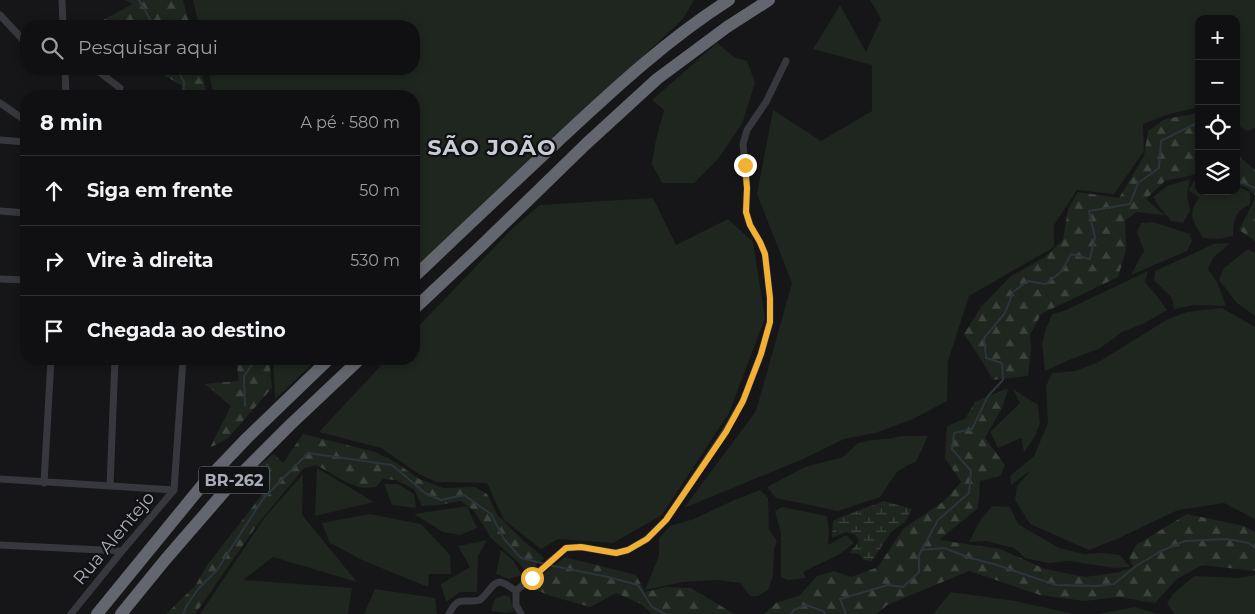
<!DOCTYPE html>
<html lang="pt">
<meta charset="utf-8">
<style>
:root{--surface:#101012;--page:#19191b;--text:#f1f3f6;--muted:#9c9d9f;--line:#303032}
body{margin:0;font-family:Montserrat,sans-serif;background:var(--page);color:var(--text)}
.controls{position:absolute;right:15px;top:15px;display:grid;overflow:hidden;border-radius:10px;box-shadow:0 2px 8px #0003}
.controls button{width:45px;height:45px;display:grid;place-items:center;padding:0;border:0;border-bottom:1px solid var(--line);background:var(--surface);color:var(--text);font:25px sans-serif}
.stop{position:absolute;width:15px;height:15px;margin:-11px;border:4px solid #f2b134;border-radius:50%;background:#fff}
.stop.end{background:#f2b134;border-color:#fff;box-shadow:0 1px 5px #0008}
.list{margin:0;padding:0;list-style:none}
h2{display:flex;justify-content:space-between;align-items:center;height:65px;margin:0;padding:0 20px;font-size:21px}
h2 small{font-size:16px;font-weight:400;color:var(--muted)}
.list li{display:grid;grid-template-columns:32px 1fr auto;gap:15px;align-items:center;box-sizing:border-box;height:70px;padding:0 20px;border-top:1px solid var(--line)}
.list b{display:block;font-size:19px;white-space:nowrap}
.list em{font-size:16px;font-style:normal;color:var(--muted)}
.icon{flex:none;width:28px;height:28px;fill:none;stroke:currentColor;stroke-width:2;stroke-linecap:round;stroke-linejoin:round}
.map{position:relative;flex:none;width:1255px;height:614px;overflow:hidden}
.search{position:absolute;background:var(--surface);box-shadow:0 2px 8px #0003;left:20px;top:20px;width:400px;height:55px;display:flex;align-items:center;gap:12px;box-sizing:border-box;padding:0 18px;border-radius:20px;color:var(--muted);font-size:19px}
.panel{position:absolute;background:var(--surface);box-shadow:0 2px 8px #0003;left:20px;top:90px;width:400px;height:275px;border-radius:20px}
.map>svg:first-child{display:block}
.grass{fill:#1e261f}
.forest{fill:url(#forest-firs)}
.wetland{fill:url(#wetland-marsh)}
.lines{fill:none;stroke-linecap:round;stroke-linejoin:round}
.stream{stroke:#2c353c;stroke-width:2}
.minor{stroke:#37383d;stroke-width:7}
.motorway{stroke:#63666e;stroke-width:12}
.route{stroke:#f2b134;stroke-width:6}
.labels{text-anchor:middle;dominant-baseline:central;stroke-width:4.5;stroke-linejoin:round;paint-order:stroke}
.shield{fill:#111113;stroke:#7b7e86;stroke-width:1}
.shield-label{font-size:16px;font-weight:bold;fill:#a8adb8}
.street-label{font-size:18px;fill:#a8adb8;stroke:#111113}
.district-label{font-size:22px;font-weight:bold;letter-spacing:1px;fill:#c9ccd4;stroke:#111113}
</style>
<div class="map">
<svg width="1255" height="614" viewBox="0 0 1255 614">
<defs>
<pattern id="forest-firs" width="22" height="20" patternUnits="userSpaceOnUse" patternTransform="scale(1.25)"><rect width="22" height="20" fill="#1e261f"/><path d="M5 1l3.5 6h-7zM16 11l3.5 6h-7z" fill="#3c433d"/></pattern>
<pattern id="wetland-marsh" width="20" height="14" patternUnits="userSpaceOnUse" patternTransform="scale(1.25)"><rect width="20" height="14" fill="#1e261f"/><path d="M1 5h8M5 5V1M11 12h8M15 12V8" fill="none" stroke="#3c433d"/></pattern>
</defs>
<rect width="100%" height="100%" fill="#161618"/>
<!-- grass -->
<path class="grass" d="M193,0H694L683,19L414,270V96H214L208,69H414V26H199Z
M870,0H1255V128L1247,131L1236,124V19H1199V107L1166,115L1143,124L1144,151L1114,194L1077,190L1054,225V247L969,296L948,361L947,401L913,419L875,433L844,439L803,459L684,508L756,411L792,283L757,194L773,110L821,141L872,111V65L813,49L840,5L866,52L881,19Z
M717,43L734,57L747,61L755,83L742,124L717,160L694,183H662L652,164L655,144L664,110L652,100Z
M1199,176V191H1236V186L1250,192V204C1234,214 1234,217 1233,236L1218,239L1203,238C1194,221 1186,216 1199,198L1189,190L1195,179Z
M1190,179L1187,196L1190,211L1183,223L1171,221L1161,209L1153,197L1167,186Z
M653,198L676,245L728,219L753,242L765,318L729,413L662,515L613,543L558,539L541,549L504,520L487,483L436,482L419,474L381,448L319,432L387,359H414V331L512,229L540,205Z
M1153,222L1190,234L1192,241L1187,251L1131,275L1144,251L1137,232L1141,223Z
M1230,243L1213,258L1208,269L1217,282L1226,306L1195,305L1174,309L1172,298L1154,280L1155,271L1214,244Z
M1248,249L1255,253V316L1237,303L1219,280L1224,268Z
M1148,271L1145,282L1157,296L1167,310L1145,323L1122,332L1099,349L1074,358L1045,371L1042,344L1046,329L1052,314L1066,310Z
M1222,308L1255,327V519L1224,503L1178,510L1119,538L1089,550L1030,524L1015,500L1017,486L1031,470L1011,485L1010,476L1034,456L1048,423L1046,386L1052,373L1075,371L1097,363L1168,319L1187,312Z
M273,359H318L275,399Z
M1013,389L1038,405L1040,424L1034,438L1024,452L1021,438L998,448L990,432L1020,403Z
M902,436H928L916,462L910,464L897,472L880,497L838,511L776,498L767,487L805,467L843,457L858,443L872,440L888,439Z
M317,468L374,502L315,516Z
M303,474L302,515L357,582L273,557L243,580L352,588L348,614H200L265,517Z
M384,484H398L414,494L416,508L392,505Z
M760,490L768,498L769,529L777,541L774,549L773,576L768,590L758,596H750L740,583L716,580L683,582L645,590L659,556V538L670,526L694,519L734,500Z
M467,506L477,528L460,535L443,532L414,514Z
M992,506L1010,507L1018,524L1059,548L1084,554L1103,553L1120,555L1130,567L1115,568L1070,561L1048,563L1025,558L1014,548L986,541L969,542L979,522Z
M782,507L827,516L829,531L828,545L846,535L854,543L840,554L803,572L806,578L788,580L781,577V534L775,511Z
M370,514L421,524L450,555L451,574H429L428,587L364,561L330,543L322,523Z
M487,540L478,556L477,592H460L446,602L441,584L470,567L458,546Z
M501,550L514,561L522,575L509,579L496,574Z
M1255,575V614H1174L1167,603L1173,594L1194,576L1239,578Z
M375,589L435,598L437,614H364Z
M951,592L1015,601L1074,614H933Z
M504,595L510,597L514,612L506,613L491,611L495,599Z
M1135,607L1157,614H1098Z"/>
<!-- forest -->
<path class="forest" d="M125,0H183L190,26H129V24L124,26H103V20L133,4Z
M154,69H201L207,96H173L184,87Z
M1199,113V172L1193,175L1165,181L1146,199L1164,215L1137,212L1125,220L1126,250L1118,277L1041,314L1030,335L1031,349L1028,376L993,380L982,361L964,334L981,307L1011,276L1045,257L1063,240L1068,209L1078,192L1119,198L1144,156L1148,131L1165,119Z
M1236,154L1255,170V195L1247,188L1236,183Z
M1255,199V241L1239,230Z
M236,359H269L272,388L228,438L210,448L231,406L205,384L239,381Z
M1008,389L1002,408L985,438L1005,465L1000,476L980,481L978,508L939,540L1000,549L1045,569L1085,577L1120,572L1133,567L1129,558L1136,545L1187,514L1244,526L1255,532V571L1202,565L1177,579L1155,603L1118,597L1084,601L1040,595L969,571L887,605L877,614H764L776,603L799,596L817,576L834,571L851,577L878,567L903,529L944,501L961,482L945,458L947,426L965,419L975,402L1003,390Z
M303,434L375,452L397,463L419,479L444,488L475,487L487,494L498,516L525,542L544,558L527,573L519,563L490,537L485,528L474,511L461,501L439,505L422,506L414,489L396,480L383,479L376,487C372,487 368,488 364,488C348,486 331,472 316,465L304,468L257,525L195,614H166L195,586L208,564L261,496L256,467L274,454L283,463Z
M565,557L636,575L645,592L666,587L691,588L734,614H652L641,604L616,593L590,607L548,595L528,586Z"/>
<!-- wetland -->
<path class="wetland" d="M884,501L912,509L905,522L891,532L872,561L864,560L859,554L849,553L859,542L856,535L846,532L832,538L833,521L838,518Z"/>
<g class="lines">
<!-- stream -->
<path class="stream" d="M139,0L154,26
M177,69L184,82L183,96
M1236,180L1255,188
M245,406L244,376L256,359
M264,497L270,478L267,465
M921,550L944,548L970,558L994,564L1056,585L1097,586L1114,584L1136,566L1161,551L1185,541L1227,539L1249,543L1255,548
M549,565L608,577L638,585L652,607L665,614
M183,614L187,605L199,588L217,570L263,499L308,453L392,465L425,493L441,500L464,495L491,514L504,539L521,558L545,564
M791,614L794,610L806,605L823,611L825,614
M846,614L840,599L888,585L903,587L919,572V555L938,520L969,493L971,471L952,449L954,433L972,429L988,396L1003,380L1002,363L986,358L984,338L1005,313L1013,292L1028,281L1046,284L1062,271L1071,254L1090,259L1095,237L1089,211L1130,204L1138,183L1159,168L1161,141L1197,123L1199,125"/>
<!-- minor -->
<path class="minor" d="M62,0L63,26
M0,15L26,43
M65,69L66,96
M92,69L98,71L120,88
M0,103L26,121
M0,140L26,142
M0,211L26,213
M0,279L26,280
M0,479L174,490
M44,483L51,359
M110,486L115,359
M0,545L122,551
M71,614L122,551L174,490L183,359
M449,614C459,594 463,604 480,600C496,586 493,573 516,591
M521,614L516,605V591L566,548L581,547L616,553L628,550L647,539L666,520L725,432L743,401L761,354L770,322V298L765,254L760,242L750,225L746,212L747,188L743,144L747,130L766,102L786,61"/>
<!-- motorway -->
<path class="motorway" d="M414,277C461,232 509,187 557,142C611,92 666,40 729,0
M414,309L478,249L586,144L657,79L727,27L769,0
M97,614L204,483L247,438L329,359
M121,614L165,560L230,485L290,425L360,359"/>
</g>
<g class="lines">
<!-- route -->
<path class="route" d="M532,578L566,548L581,547L616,553L628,550L647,539L666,520L726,432L743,401L761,354L770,322V298L765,254L760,242L750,225L746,212L747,188L745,165"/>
</g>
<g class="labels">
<!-- shield labels -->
<rect class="shield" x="199" y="466.5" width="70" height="27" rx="4"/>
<g class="shield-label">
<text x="234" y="480">BR-262</text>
</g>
<!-- street labels -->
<g class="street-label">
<text transform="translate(114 538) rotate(-50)">Rua Alentejo</text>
</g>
<!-- district labels -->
<g class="district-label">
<text x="492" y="147">SÃO JOÃO</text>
</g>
</g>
</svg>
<div class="controls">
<button>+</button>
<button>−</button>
<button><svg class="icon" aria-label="locate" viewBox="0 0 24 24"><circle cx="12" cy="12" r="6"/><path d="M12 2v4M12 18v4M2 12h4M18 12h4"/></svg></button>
<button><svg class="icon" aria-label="layers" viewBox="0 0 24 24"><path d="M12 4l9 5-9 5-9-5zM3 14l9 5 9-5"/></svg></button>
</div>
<div class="stop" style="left:532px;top:578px"></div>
<div class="stop end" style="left:745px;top:165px"></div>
<div class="search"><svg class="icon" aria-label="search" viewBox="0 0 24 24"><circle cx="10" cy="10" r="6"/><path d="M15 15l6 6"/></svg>Pesquisar aqui</div>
<section class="panel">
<h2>8 min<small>A pé · 580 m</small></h2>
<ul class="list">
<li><svg class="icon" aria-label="ahead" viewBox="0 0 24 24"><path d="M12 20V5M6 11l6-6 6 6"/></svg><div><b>Siga em frente</b></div><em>50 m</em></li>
<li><svg class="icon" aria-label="right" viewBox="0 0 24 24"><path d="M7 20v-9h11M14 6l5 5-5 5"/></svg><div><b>Vire à direita</b></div><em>530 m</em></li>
<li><svg class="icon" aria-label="arrive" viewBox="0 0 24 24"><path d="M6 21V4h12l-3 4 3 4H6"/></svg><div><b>Chegada ao destino</b></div></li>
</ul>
</section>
</div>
